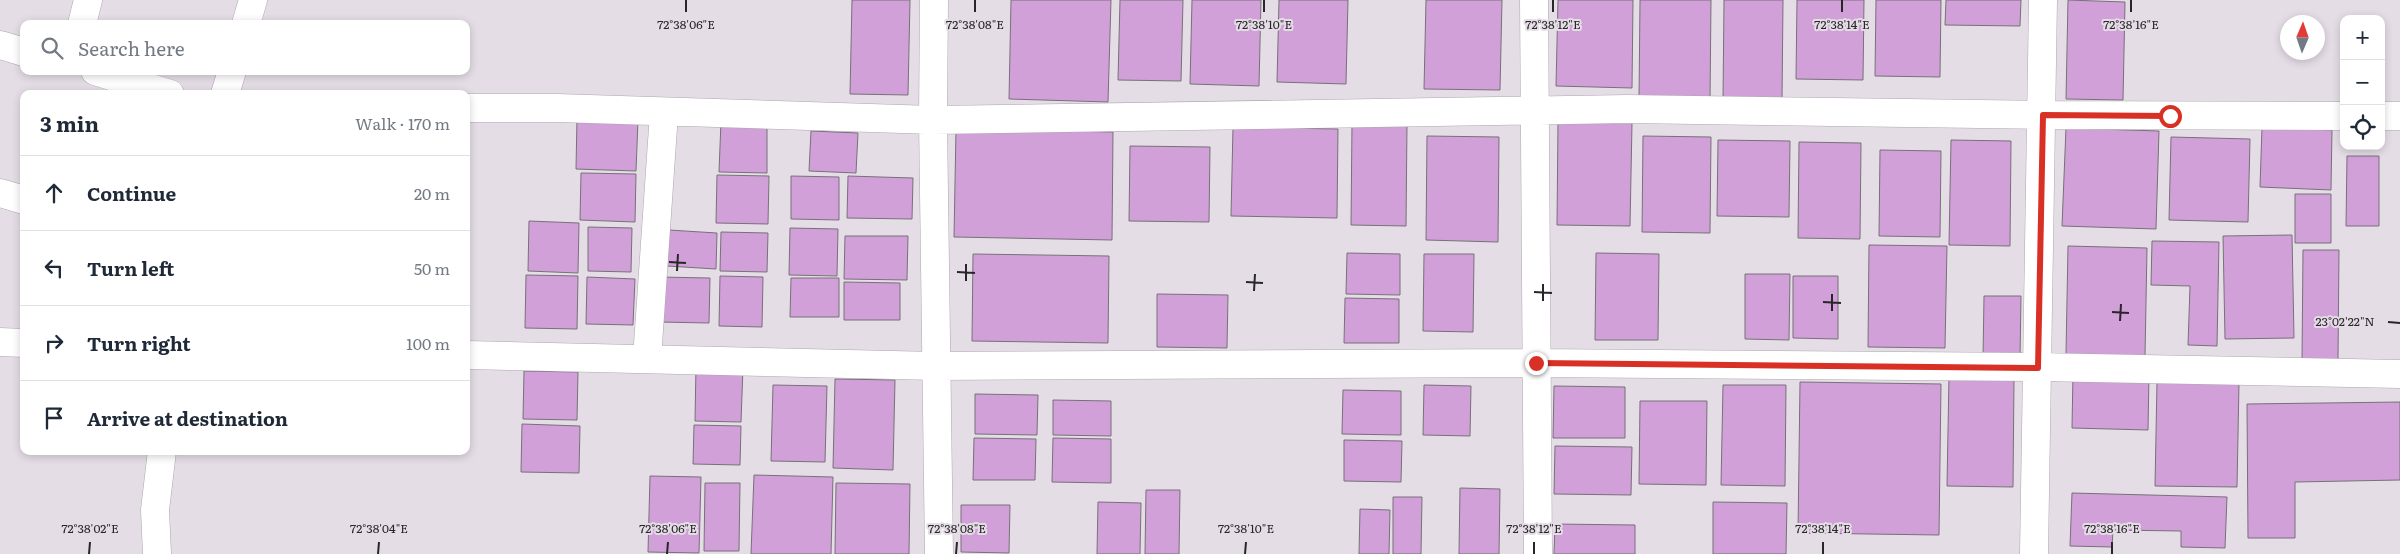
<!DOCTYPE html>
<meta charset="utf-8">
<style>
:root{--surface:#fff;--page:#f2f2f3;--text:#1f2937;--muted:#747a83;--line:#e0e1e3}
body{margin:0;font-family:Literata,serif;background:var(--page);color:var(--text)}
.controls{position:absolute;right:15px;top:15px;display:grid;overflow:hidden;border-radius:10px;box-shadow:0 2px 8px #0003}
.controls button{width:45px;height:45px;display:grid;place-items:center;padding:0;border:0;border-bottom:1px solid var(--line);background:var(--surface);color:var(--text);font:25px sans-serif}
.compass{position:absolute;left:2280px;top:15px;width:45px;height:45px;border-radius:50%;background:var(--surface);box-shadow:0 2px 8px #0003;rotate:2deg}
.stop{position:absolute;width:15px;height:15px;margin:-11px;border:4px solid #d93025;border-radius:50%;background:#fff}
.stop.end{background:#d93025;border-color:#fff;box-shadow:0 1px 5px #0008}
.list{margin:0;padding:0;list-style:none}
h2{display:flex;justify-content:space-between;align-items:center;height:65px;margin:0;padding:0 20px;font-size:21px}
h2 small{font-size:16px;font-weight:400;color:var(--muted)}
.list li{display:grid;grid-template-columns:32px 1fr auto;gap:15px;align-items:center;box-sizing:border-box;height:75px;padding:0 20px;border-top:1px solid var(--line)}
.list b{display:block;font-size:19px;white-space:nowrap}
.list em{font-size:16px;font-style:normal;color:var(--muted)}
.icon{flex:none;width:28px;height:28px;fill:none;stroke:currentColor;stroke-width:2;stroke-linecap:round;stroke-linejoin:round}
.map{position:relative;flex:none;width:2400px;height:554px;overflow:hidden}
.search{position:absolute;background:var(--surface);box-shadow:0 2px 8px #0003;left:20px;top:20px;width:450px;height:55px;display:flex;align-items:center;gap:12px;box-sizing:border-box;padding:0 18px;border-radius:10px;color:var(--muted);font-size:19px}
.panel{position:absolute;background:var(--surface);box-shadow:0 2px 8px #0003;left:20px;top:90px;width:450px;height:365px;border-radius:10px}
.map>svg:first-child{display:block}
.building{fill:#d1a0d9;stroke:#777178}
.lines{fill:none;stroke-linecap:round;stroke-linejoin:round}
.street-casing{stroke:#ada6af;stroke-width:29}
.street{stroke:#fff;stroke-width:28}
.route{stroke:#d93025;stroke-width:6}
.ticks{fill:none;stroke:#282629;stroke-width:2}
.ticks-label{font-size:12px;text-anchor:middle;fill:#282629;stroke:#e5dde6;stroke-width:4;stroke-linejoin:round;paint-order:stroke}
</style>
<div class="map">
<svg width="2400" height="554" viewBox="0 0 2400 554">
<rect width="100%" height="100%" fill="#e5dde6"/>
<!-- building -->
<path class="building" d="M852,0H910L908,95L850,94Z
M1011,0H1111L1108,102L1009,99Z
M1120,0H1183L1181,81L1118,80Z
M1192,0H1261L1259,86L1190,84Z
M1279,0H1348L1346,84L1277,82Z
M1426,0H1502L1500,90L1424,89Z
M1558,0H1633L1632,88L1556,86Z
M1640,0H1711L1710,101L1639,99Z
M1724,0H1783L1782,100L1723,99Z
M1797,0H1864L1863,80L1796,79Z
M1876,0H1941L1940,77L1875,76Z
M1946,0H2021L2020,26L1945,25Z
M2068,0L2125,2L2123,100L2066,99Z
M577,118L638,120L636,171L576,169Z
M721,121L767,122V173L719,172Z
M1558,122L1632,123L1630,226L1557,225Z
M1352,123L1407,124L1406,226L1351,225Z
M1233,127L1338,129L1337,218L1231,216Z
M2262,127L2332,130L2331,190L2260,187Z
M2066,128L2159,131L2156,229L2062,226Z
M956,129L1113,132L1112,240L954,237Z
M811,131L858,133L856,173L809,171Z
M1427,136L1499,137L1498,242L1426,240Z
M1643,136L1711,137L1710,233L1642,232Z
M2171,137L2250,139L2248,222L2169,220Z
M1718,140L1790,141L1789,217L1717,216Z
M1951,140L2011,141L2010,246L1949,245Z
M1799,142L1861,143L1860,239L1798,238Z
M1130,146L1210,147L1209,222L1129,221Z
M1880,150L1941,151L1940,237L1879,236Z
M2347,156H2379V226H2346Z
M581,173L636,174L635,222L580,220Z
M717,175L769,176L768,224L716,223Z
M791,176L839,177V220L791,219Z
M848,176L913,178L912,219L847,218Z
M2295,194H2331V243H2295Z
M529,221L579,223L578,273L528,271Z
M588,227L632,228L631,272L588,271Z
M790,228L838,229L837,276L789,275Z
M669,230L717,233L716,269L667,266Z
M721,232L768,233L767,272L720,271Z
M2292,235L2294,338L2225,339L2223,236Z
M845,236H908L907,280L844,279Z
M2152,241L2219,242L2217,346L2188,345L2190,286L2151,285Z
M1869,245L1947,246L1945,348L1868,347Z
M2068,246L2147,248L2145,356L2066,354Z
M2303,250H2339L2338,361L2302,360Z
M1347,253L1400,254V295L1346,294Z
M1596,253L1659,254L1658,340H1595Z
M973,254L1109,256L1108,343L972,341Z
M1424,254H1474L1473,332L1423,331Z
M1745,274H1790L1789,340L1745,339Z
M526,275L578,276L577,329L525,328Z
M720,276L763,277L762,327L719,326Z
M1793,276H1838V339L1793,338Z
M587,277L635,279L633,325L586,324Z
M659,277L710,278L709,323L659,322Z
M791,278H839V317H790Z
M844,282L900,283V320H844Z
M1157,294L1228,295L1227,348L1157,347Z
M1984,296H2021L2020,358H1983Z
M1345,298L1399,299V343H1344Z
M696,366L743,367L741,422L695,421Z
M524,371L578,372L577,420L523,419Z
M2073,373L2149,374L2148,430L2072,428Z
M1949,376L2014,377L2013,487L1947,486Z
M835,379L895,380L893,470L833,468Z
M1800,382L1941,384L1939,535L1798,533Z
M2157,382L2239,383L2237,487L2155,486Z
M773,385L827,386L825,462L771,461Z
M1424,385L1471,386L1470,436L1423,435Z
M1723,385H1786L1785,486L1721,485Z
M1554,386L1625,387V438H1553Z
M1343,390L1401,391V435L1342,434Z
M975,394L1038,395L1037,435L975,434Z
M1053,400L1111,401V436L1053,435Z
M1640,401H1707L1706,485L1639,484Z
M2400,402V480L2295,482V538H2248L2247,404Z
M522,424L580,426L579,473L521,472Z
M694,425L741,426L740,465L693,464Z
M974,438L1036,439L1035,480H973Z
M1053,438L1111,439V483L1052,482Z
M1344,440L1402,441L1401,482L1344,481Z
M1555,446L1632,447L1631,495L1554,494Z
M754,475L833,477L831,554H751Z
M650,476L701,477L699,553L648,552Z
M705,483H740L739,551H704Z
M836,483L910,484L909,554H835Z
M1460,488L1500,489L1499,554H1459Z
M1146,490H1180L1179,554H1145Z
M2072,493L2227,497L2225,548L2181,547V531L2113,530L2112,547L2070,546Z
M1393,497H1422L1421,554H1393Z
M1098,502L1141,503L1140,554H1097Z
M1713,502L1787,503L1786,554H1713Z
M961,505H1010L1009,553L961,552Z
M1360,509L1390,510L1389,554H1359Z
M1555,524L1635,525V554H1554Z"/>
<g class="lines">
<defs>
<path id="street" d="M934,0L933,120L939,554
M1534,0L1538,554
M82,24L88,0
M246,24L253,0
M0,45L24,52
M95,71L170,94
M225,94L232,71
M466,108H557L933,120L1627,109L2043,115L2344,116
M2381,116H2400
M0,193L24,200
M0,342L24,343
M466,355L936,366L1536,363L2038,367L2400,374
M647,359L664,113
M157,554L155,510L162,451
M2034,554L2043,0"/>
</defs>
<!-- street casing -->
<use href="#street" class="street-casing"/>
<!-- street -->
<use href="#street" class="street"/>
</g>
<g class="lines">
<!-- route -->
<path class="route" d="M1536,363L2038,368L2043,115L2170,116"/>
</g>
<!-- ticks -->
<path class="ticks" d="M686,12V0M975,12V0M1264,12V0M1553,12V0M1842,12V0M2131,12V0M669,262L686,263M677,271L678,254M957,272L975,273M966,281V264M1246,282L1263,283M1254,291L1255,274M1534,292L1552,293M1543,301V284M1823,302L1841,303M1832,311V294M2112,312L2129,313M2120,321L2121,304M2388,322L2400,323M89,554L90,542M378,554L379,542M667,554L668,542M956,554L957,542M1245,554L1246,542M1534,554V542M1823,554V542M2112,554V542"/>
<g class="ticks-label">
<text x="686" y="29">72°38'06"E</text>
<text x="975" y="29">72°38'08"E</text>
<text x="1264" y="29">72°38'10"E</text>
<text x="1553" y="29">72°38'12"E</text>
<text x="1842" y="29">72°38'14"E</text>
<text x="2131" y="29">72°38'16"E</text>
<text x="2345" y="326">23°02'22"N</text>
<text x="90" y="533">72°38'02"E</text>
<text x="379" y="533">72°38'04"E</text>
<text x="668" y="533">72°38'06"E</text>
<text x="957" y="533">72°38'08"E</text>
<text x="1246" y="533">72°38'10"E</text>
<text x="1534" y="533">72°38'12"E</text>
<text x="1823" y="533">72°38'14"E</text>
<text x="2112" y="533">72°38'16"E</text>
</g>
</svg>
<div class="controls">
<button>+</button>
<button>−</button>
<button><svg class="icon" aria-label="locate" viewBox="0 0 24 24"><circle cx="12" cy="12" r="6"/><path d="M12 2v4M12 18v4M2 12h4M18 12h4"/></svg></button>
</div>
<svg class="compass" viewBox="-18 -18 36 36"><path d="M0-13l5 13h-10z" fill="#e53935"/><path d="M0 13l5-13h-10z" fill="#747a83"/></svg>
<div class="stop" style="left:2170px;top:116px"></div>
<div class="stop end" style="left:1536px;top:363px"></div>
<div class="search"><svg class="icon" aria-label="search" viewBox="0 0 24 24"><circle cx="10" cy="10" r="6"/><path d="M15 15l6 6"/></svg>Search here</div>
<section class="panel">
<h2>3 min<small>Walk · 170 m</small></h2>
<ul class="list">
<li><svg class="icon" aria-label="ahead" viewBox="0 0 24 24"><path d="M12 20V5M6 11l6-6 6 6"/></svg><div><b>Continue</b></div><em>20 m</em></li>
<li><svg class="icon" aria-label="left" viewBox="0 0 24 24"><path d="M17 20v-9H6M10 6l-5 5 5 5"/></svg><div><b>Turn left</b></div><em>50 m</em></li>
<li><svg class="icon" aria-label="right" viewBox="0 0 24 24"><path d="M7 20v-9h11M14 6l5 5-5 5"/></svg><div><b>Turn right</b></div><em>100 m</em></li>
<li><svg class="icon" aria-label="arrive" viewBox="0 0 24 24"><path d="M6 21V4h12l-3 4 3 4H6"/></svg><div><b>Arrive at destination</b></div></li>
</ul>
</section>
</div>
